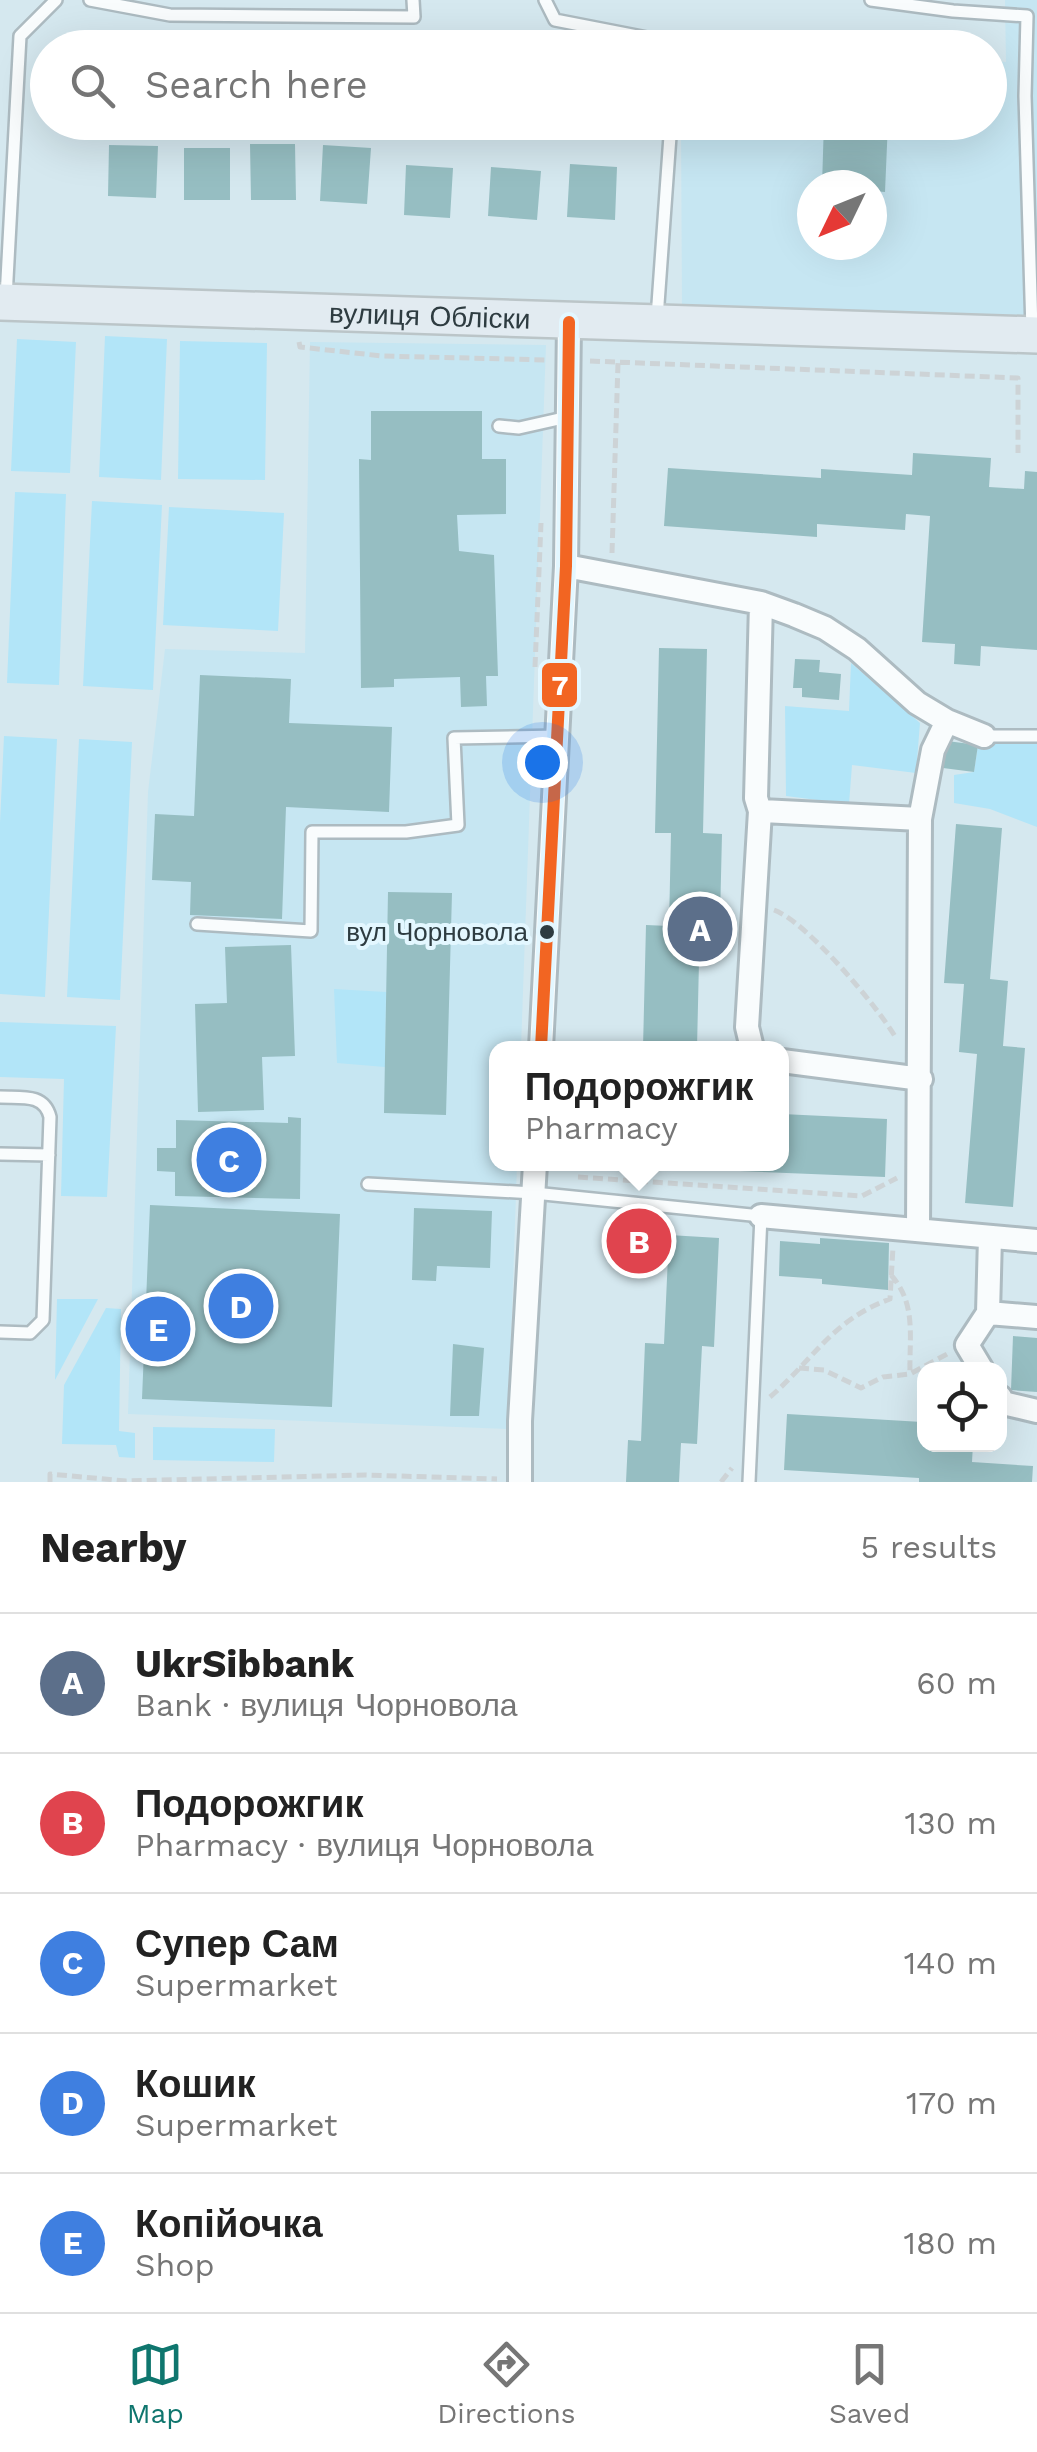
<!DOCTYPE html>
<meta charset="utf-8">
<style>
:root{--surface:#fff;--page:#f2f2f2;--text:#222;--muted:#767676;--line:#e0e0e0;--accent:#0f766e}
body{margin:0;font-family:"Work Sans",sans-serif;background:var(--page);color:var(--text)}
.controls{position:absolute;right:30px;bottom:30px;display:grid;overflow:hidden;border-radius:20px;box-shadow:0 10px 40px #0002}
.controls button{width:90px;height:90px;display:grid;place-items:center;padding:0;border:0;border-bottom:2px solid var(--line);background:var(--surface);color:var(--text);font:50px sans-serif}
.compass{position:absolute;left:797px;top:170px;width:90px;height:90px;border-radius:50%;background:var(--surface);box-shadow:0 10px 40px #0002;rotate:227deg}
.you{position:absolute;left:542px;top:762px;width:35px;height:35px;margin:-25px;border:8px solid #fff;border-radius:50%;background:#1a73e8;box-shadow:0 0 0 15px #1a73e833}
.badge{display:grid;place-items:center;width:65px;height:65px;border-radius:50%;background:var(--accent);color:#fff;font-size:32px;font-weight:700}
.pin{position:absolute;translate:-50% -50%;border:5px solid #fff;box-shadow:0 2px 10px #0006}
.popup{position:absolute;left:489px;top:1041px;width:300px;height:130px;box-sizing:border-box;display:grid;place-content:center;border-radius:20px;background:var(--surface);filter:drop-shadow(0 2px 8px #0005);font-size:32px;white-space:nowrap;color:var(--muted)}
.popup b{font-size:38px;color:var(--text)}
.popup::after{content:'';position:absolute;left:50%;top:100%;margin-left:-20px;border:20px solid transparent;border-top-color:var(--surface)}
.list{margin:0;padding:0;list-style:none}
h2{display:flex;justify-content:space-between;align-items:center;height:130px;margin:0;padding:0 40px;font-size:42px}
h2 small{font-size:32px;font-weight:400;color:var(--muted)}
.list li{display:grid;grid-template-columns:65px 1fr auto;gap:30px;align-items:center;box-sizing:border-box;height:140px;padding:0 40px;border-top:2px solid var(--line)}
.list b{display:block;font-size:38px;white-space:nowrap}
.list p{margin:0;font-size:32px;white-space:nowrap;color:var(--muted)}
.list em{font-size:32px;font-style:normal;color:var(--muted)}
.icon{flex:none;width:55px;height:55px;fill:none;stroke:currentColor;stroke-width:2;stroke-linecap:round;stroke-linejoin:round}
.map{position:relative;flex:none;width:1037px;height:1482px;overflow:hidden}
.search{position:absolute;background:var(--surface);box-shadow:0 10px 40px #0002;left:30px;right:30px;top:30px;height:110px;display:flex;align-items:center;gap:25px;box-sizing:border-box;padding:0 35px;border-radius:55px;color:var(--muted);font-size:38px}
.sheet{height:830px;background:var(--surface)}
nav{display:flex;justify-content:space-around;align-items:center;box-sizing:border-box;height:140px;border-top:2px solid var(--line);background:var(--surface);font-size:28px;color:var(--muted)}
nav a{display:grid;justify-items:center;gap:5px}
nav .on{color:var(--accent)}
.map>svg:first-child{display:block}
.built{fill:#c6e6f2;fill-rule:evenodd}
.green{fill:#b2e5f8}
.building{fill:#96bec2}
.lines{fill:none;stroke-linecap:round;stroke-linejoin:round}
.lane-casing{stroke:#adbbc1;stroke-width:16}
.street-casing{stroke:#adbbc1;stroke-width:28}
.primary-casing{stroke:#bbc5c8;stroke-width:40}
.path{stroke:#cdd3d6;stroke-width:5;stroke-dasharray:10 5;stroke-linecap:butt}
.lane{stroke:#f9fcfd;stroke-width:11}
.street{stroke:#f9fcfd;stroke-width:22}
.primary{stroke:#e2ebf1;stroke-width:35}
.bus-1-casing{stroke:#e3f7ff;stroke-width:20}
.bus-1{stroke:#f26522;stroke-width:12}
.bus-dot{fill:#2e3c41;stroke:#e3f7ff;stroke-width:4}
.labels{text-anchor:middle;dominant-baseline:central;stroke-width:8;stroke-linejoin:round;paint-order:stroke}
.bus-label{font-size:26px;fill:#2e3c41;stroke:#e3f7ff;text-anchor:end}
.street-label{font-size:28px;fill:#2e3c41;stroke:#e3f7ff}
.line-badge{stroke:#e3f7ff;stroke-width:4}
.badge-label{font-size:28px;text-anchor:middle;font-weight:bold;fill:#fff}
</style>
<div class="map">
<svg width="1037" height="1482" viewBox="0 0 1037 1482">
<rect width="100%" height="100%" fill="#d5e8ef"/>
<!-- built -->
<path class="built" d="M1005,0H1037V320L682,307L681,123L990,122V61L1006,62ZM812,185H872V245H812Z
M310,342L546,345L521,1048H496V1164H517L508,1429L128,1414L148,792L165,649L305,653Z"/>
<!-- green -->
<path class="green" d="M105,336L167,339L161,480L99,477Z
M17,339L76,342L70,473L11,471Z
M180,341L267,343L265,480L178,479Z
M15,492L66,494L59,685L7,683Z
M92,501L162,505L153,690L83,686Z
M169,507L284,513L278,631L163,625Z
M851,663L920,723L916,773L852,765L849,804L786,796L785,706L849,711Z
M4,736L57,739L45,997L0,994V823Z
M79,739L132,742L120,1000L67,997Z
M1002,742H1037V827L990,809L954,803V775L974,772L978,745Z
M334,989L386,992L385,1067L337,1063Z
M0,1022L116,1026L107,1197L61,1196L64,1079L0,1077Z
M57,1299H98L55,1380Z
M106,1308L121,1309L119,1431L135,1433V1458L119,1457L116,1445L62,1444L64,1385Z
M153,1427L275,1429L274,1462L153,1460Z"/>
<!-- building -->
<path class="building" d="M824,122H888L885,192L872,191V185H822Z
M250,144H295L296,200H251Z
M109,145L158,146L156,198L108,196Z
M323,145L371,148L367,204L320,201Z
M184,148H230V200H184Z
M570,164L617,167L615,220L567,217Z
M406,165L453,168L450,218L404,215Z
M491,167L541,171L537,220L488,216Z
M371,411H482V459H506V514L457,515L459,551L494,555L498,676H486L487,706L461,707L460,677L394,679V687L361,688L359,459L371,460Z
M913,453L991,458L989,487L1024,489L1025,471L1037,472V650L981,646L980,666L954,664L955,644L922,642L930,516L906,514L905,530L817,524V537L664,526L668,468L821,478V469L912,475Z
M659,648L707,649L703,833L722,834L719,961H699L697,1048H643L646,925L669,926L671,833H655Z
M795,659L820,660L819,672L841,674L839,700L802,697V688H793Z
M200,675L291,679L289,723L392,727L389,812L286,807L282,919L190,915L191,882L152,880L155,814L194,816Z
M947,741L978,745L974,772L943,768Z
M956,824L1002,828L990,979L1008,981L1003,1046L1025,1048L1013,1207L965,1203L977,1054L959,1052L964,984L944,983Z
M388,892L452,893L446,1115L384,1113Z
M291,945L295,1056L262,1057L264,1110L198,1112L195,1004L227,1003L225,947Z
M782,1114L887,1119L885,1177L693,1169V1164H782Z
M288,1117L301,1118L300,1199L175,1196V1172L157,1171V1148H176V1120L288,1123Z
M150,1205L340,1214L332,1407L142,1399Z
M414,1208L492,1211L490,1268L437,1266L436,1281L412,1280Z
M669,1235L719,1238L714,1347L702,1346L697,1444L681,1443L679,1482H626L628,1440L641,1441L645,1343L664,1344Z
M820,1238L889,1243L888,1290L822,1284V1279L779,1276L780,1241L820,1244Z
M1013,1336L1037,1338V1392L1011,1390Z
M453,1344L484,1348L479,1416H450Z
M787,1414L922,1422L921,1438H924V1444H973L972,1462L1033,1466L1032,1482H919V1478L784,1470Z"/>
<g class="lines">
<defs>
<path id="lane" d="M90,0L170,15L414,17L413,0
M545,0L555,20L673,43L675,48
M871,0L953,11L1027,16L1025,96L1032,330
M6,298L20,36L56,0
M657,318L671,122
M499,426L519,428L568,417
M984,736H1037
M197,924L311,931L312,832H406L458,825L454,738L558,736
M0,1097C21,1098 44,1093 50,1117L43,1320L30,1333L0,1332
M0,1154L49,1155
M368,1184L534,1193L761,1216L749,1482"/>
<path id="street" d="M566,566L761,603L794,615L825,628L857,649L917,703L947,721L984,736
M760,811L920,819L918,1230
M920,819L933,750L947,721
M541,1048L566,566L569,322
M752,1048L747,1027L760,811L756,798L761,603
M782,1061L921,1079
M761,1216L1037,1241
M988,1313L1037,1317
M982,1370L967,1345L988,1313L990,1237
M1000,1397L1003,1403L1037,1411
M520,1482V1421L535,1164"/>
<g id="primary">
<path id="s1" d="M0,302L1037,335"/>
</g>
</defs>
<!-- lane casing -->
<use href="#lane" class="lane-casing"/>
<!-- street casing -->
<use href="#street" class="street-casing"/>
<!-- primary casing -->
<use href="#primary" class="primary-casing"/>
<!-- path -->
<path class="path" d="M299,342L300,347L382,356L549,360
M590,361L1018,378V453
M612,553L618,363
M535,667L541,523
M774,910C806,921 878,1007 896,1038
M578,1177L862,1196L897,1178
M891,1275C917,1304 909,1338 910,1374
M799,1368L824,1370L861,1388L883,1377L910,1374L949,1353
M770,1397C813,1360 832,1320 890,1299L893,1247
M50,1482V1474L126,1481L365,1475L497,1479
M721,1482L732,1468"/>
<!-- lane -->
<use href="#lane" class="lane"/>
<!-- street -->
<use href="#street" class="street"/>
<!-- primary -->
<use href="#primary" class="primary"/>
<defs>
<path id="bus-1" d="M541,1048L566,566L569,322"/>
</defs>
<!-- bus-1 casing -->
<use href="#bus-1" class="bus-1-casing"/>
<!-- bus-1 -->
<use href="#bus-1" class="bus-1"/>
</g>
<!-- markers -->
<circle class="bus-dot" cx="547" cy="932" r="9"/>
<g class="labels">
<!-- bus labels -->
<g class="bus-label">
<text x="528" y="932">вул Чорновола</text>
</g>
<!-- street labels -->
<g class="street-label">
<text stroke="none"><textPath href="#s1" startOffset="430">вулиця Обліски</textPath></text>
</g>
</g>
<rect class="line-badge" x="540" y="661" width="39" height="48" rx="10" fill="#f26522"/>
<g class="badge-label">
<text x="560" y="695">7</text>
</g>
</svg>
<div class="controls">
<button><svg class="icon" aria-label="locate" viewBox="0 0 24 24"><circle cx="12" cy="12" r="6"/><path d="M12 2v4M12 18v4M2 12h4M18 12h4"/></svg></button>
</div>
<svg class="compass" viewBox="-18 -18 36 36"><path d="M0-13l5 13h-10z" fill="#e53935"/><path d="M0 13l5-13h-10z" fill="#767676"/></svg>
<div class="you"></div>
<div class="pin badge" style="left:700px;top:929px;background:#5c6f8a">A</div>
<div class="pin badge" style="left:639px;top:1241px;background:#e0444e">B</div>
<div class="popup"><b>Подорожгик</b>Pharmacy</div>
<div class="pin badge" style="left:229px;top:1160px;background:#3f7fe0">C</div>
<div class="pin badge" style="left:241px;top:1306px;background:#3f7fe0">D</div>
<div class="pin badge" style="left:158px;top:1329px;background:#3f7fe0">E</div>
<div class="search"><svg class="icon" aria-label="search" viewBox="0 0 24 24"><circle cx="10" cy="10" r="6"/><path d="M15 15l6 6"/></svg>Search here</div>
</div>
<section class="sheet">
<h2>Nearby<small>5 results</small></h2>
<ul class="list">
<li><span class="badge" style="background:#5c6f8a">A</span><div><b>UkrSibbank</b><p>Bank · вулиця Чорновола</p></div><em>60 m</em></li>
<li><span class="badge" style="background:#e0444e">B</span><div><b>Подорожгик</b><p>Pharmacy · вулиця Чорновола</p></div><em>130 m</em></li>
<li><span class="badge" style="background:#3f7fe0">C</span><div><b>Супер Сам</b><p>Supermarket</p></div><em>140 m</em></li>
<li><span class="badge" style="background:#3f7fe0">D</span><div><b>Кошик</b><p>Supermarket</p></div><em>170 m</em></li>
<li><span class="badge" style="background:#3f7fe0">E</span><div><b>Копійочка</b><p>Shop</p></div><em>180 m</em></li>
</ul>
</section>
<nav>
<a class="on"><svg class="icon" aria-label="map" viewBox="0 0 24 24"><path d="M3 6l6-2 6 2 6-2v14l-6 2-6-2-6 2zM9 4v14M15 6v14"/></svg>Map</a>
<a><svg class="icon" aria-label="directions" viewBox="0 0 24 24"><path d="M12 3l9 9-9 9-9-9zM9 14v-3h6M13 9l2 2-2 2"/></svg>Directions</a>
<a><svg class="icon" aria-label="saved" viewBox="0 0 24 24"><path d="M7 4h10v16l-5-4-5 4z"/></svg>Saved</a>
</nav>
